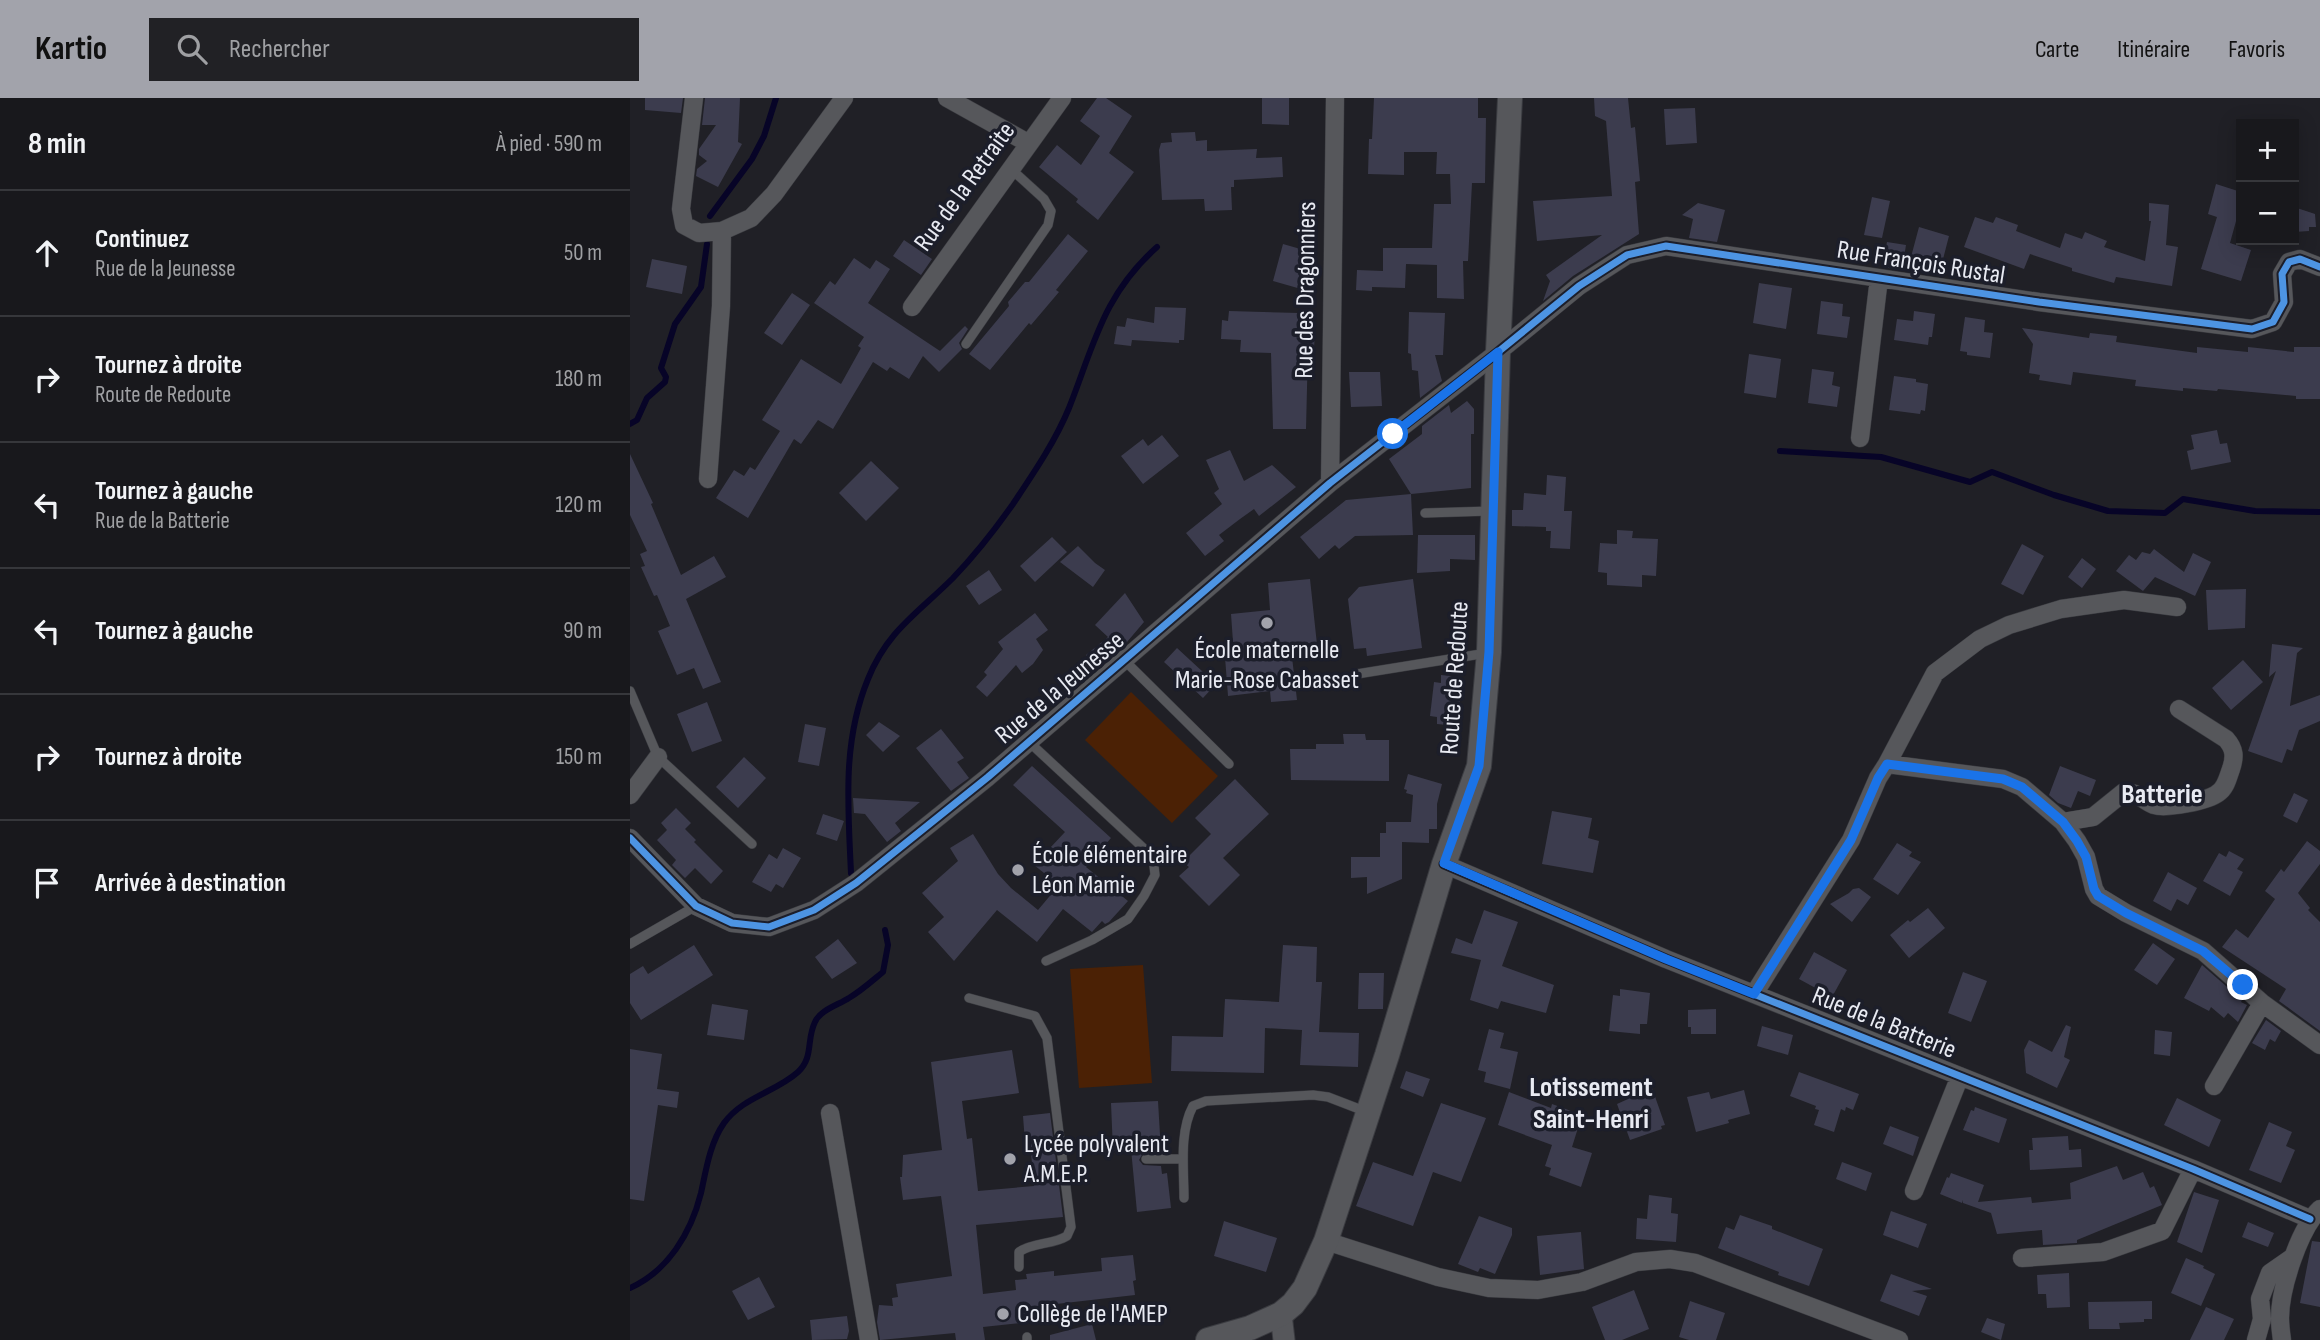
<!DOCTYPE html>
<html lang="fr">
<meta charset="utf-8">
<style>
:root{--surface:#18181c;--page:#212125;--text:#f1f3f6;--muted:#9fa0a3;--line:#36373b;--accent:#a2a3ab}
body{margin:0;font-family:"Sofia Sans Condensed",sans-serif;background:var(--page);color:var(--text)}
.controls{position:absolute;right:21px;top:21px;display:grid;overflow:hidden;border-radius:0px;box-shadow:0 4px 18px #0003}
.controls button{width:63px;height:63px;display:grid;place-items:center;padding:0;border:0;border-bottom:2px solid var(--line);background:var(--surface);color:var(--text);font:35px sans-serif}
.stop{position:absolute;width:21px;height:21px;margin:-16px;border:5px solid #1a73e8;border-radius:50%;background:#fff}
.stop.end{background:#1a73e8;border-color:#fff;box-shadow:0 2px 7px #0008}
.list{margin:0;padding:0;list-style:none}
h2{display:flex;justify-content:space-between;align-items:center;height:91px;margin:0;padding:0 28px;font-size:30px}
h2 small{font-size:23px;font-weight:400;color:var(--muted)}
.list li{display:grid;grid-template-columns:46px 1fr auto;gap:21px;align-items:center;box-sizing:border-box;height:126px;padding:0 28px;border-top:2px solid var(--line)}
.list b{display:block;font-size:26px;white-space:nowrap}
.list p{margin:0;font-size:23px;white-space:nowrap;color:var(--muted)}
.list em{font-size:23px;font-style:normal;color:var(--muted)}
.icon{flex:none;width:38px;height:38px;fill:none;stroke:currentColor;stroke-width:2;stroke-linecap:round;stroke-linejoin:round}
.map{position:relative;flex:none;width:1690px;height:1242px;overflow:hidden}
header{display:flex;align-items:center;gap:42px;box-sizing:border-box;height:98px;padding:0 35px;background:var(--accent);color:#111}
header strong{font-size:33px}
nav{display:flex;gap:38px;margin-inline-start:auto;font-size:24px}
.search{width:490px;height:63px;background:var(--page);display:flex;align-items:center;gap:18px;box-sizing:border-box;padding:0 24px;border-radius:0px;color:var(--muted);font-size:26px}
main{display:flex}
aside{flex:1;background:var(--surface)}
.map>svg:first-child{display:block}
.green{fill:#4b2105}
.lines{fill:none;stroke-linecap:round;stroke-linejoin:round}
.stream{stroke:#070427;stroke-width:6}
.building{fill:#3c3c4e}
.service-casing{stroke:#3a3b40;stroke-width:10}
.minor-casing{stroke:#3a3b40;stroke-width:19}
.tertiary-casing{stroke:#3a3b40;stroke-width:23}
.secondary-casing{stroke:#3a3b40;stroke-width:26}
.service{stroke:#56575b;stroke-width:9}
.minor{stroke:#56575b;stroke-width:18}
.tertiary{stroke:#56575b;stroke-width:21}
.secondary{stroke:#56575b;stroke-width:24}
.cycleway-casing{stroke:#1c1e2a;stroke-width:11}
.cycleway{stroke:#4d94e3;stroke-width:7}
.route{stroke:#1a73e8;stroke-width:9}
.poi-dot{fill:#a2a3ab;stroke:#1c1e2a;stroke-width:2.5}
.labels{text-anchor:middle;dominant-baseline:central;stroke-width:7;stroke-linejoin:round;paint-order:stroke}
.street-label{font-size:26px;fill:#e8eaf2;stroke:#1c1e2a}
.poi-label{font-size:26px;fill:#e8eaf2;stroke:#1c1e2a;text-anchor:start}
.neighbourhood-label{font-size:28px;font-weight:bold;fill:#e8eaf2;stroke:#1c1e2a}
</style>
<header>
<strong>Kartio</strong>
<div class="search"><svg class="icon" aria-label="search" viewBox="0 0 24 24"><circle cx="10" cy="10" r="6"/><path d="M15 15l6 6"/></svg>Rechercher</div>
<nav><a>Carte</a><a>Itinéraire</a><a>Favoris</a></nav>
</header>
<main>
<aside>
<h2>8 min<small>À pied · 590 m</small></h2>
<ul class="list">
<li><svg class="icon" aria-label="ahead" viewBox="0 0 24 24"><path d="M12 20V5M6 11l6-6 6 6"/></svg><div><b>Continuez</b><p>Rue de la Jeunesse</p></div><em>50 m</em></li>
<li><svg class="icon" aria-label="right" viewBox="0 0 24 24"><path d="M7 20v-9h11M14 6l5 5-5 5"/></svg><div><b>Tournez à droite</b><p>Route de Redoute</p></div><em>180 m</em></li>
<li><svg class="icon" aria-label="left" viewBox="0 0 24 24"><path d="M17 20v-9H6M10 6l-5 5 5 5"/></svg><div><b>Tournez à gauche</b><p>Rue de la Batterie</p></div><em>120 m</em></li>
<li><svg class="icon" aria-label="left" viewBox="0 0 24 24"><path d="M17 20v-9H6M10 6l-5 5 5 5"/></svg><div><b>Tournez à gauche</b></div><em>90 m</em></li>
<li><svg class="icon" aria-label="right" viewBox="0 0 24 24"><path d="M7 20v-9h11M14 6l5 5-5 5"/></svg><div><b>Tournez à droite</b></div><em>150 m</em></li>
<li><svg class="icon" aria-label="arrive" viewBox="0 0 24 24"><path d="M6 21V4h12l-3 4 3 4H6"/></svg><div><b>Arrivée à destination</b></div></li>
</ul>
</aside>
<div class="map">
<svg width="1690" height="1242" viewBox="0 0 1690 1242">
<rect width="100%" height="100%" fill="#202026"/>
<!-- green -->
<path class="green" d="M501,594L588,678L542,725L455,642Z
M513,867L522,985L449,990L440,871Z"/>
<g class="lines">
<!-- stream -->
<path class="stream" d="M80,118L122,61L134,38L146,0
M0,326L7,322L17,300L35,284L36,279L31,270L45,226L71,189L77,146
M1150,353L1251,359L1340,384L1362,374L1424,397L1478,413L1535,415L1553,401L1625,413L1690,414
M221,775C218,708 212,644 238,581C257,533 288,515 323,480C345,457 364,433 383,406C403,376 425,344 439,310C464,247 473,197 527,149
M0,1190C38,1173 61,1135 71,1095C76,1072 80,1045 94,1025C113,999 146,994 168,974C184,959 176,942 185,924C190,912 208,907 219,900C231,893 242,883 253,874L258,847L255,832"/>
</g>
<!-- building -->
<path class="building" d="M15,0H53L51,15L15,12Z
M75,0H110L108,44L112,46L88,89L66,78L67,71L77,63L69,57V51L86,27H72Z
M467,0H476L502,18L479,55L504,74L468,122L446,104L448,101L409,69L427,47L451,67L470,38L450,23Z
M632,0H659V27L632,26Z
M744,0H848V20H856L855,85H842L838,163H833L834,201L807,200V167L776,166L775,190L742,189V193L726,192L727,172L753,173V150H802L804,106H821L820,76H806L807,54H774V77L738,76L739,41H742Z
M964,0H998L1001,30L1005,29L1010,83L1005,84L1009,136L943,178L913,203L920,183L916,177L972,137L907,143L903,103L982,98L976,23L965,18Z
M1065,10L1067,45L1036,47L1034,11Z
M565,34L566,43L577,42V53L627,51L626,60L652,59L653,79L604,82V89H601L602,112L575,113L574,101L532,102L529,52L531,45L542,44L541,35Z
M1586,86L1611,94V105L1600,145L1621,152L1611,183L1571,171L1587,119L1578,116Z
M1242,99L1260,103L1252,140L1234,137Z
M1068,105L1095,112L1087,144L1059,140L1063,121L1052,117Z
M1519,105L1539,107L1536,147L1548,149L1542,188L1486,179L1484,185L1442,173V170L1400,156L1394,171L1334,149L1345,119L1363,125L1366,119L1388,127L1386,133L1430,150L1435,135L1452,141L1455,134L1477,143L1474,149L1515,163L1521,123H1519Z
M1664,109L1685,116L1686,129H1679V133L1664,134Z
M1289,129L1319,138L1312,165L1281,159Z
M438,136L458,153L426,192L429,194L401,227L399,225L360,272L339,256L379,208L378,204L395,184H399Z
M274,142L302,161L291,177L263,158Z
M1257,144L1276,147L1272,172L1252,169Z
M653,146L681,154L671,191L643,183Z
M224,160L240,171L246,162L260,171L238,205L310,253L335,228L338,231L329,245L332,251L309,274L293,258L279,281L260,269L257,273L243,264L203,331L188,322L171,346L164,341L118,420L86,400L104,372L114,378L120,369L125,372L150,333L132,322L171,261L211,286L231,250L228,248L234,239L184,205L200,183L205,187Z
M22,161L57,168L52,196L16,189Z
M1129,185L1162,190L1156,231L1123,225Z
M162,195L180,207L152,247L134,235Z
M1191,203L1213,206L1212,218L1220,219L1217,240L1187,236Z
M525,209L556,210L554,242H549V245L502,242L501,248L484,246L487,228L495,229L497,220L524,225Z
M599,213L669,215L667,232L685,234L684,250L678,249L676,331H643L641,255L610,254L611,242L591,241L592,222L598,223Z
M1284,213L1305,216L1302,239H1299L1298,247L1264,242L1267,221L1283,223Z
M779,214L815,215L813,257H805L812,283L790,300L788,273L782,272L781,256L778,255Z
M1335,219L1355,222L1354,234L1363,235L1360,260L1337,257V254L1330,253Z
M1392,230L1459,240L1460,235L1487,238L1486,244L1567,255V249L1618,254V249L1664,254V249H1690V301H1666V298L1588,291L1587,293L1553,290V293L1505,288L1506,282L1443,274L1441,287L1409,282L1410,277L1399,275L1403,246Z
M1119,256L1151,261L1146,300L1114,295Z
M1182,271L1204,274L1202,287L1210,289L1207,309L1178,305Z
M719,274H750L752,308L721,309Z
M1264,278L1286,281V284L1298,286L1295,313L1291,312L1290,316L1259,312Z
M837,303L844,311V336H841V390L781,396L759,361L792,336V328L819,307L821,315Z
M1587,332L1590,346L1597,345L1601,364L1561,372L1557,353L1564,351L1561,337Z
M532,337L549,358L513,386L491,358L513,341L518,348Z
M600,352L614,383L642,367L666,389L629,418L624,411L610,421L589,437L594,443L575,458L556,435L592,406L584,395L589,391L576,362Z
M0,356L23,405L21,406L51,477L84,458L96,479L56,501L91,584L73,591L64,570L47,577L28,533L40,528L27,497L24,498L11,469L15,468L10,456L17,453L0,417Z
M241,363L269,390L236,423L209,395Z
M917,377L936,379L934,413H942L940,451L920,450L921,433H916V429L882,428V412H893L894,395L916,397Z
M781,396L783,437L725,438L709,451L705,447L689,461L670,439L716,402Z
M987,432L1003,433L1002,440L1028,441L1026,478L1012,477V489L977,487V475L968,474L970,445L987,446Z
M788,437H845V462L820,461V473L787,475Z
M422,439L437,454L405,484L390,468Z
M1392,446L1414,458L1393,497L1371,486Z
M448,448L465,465L475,472L463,489L430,464Z
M1524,451L1554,474L1563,455L1581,464L1565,498L1525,479L1513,493L1486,473L1499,457L1506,462L1512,454L1520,456Z
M1452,460L1466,471L1452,490L1438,479Z
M359,472L372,492L349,507L336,488Z
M680,481L688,556L662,559L667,602L641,604L640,593L598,598L595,559L604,558L601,516L640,512L638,485Z
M783,481L792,550L737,558L736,550L724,551L718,501L729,489Z
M1616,491L1615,530L1578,532L1576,492Z
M495,495L514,524L497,544L467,570L456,557L478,539L465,527Z
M405,515L418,532L406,541L413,552L403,566L392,575L386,567L357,599L346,589L357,577L354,574L373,551L368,544Z
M1642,546L1673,550L1667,555L1660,608L1690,597V623L1669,632L1662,653L1657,651L1652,665L1618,653L1646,573L1639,579Z
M547,550L586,586L573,600L534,564Z
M1613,562L1633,584L1601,612L1582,590Z
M811,577L832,579L828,628L807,626V619L800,618L804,584L811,585Z
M77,604L92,643L62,654L47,616Z
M249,624L270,638L253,654L236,637Z
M175,626L196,630L189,668L168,664Z
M311,631L334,660L327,664L339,680L321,693L286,650Z
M713,636H735L736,642H759V683L661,682L660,651H686V646H714Z
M114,659L136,680L108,710L86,689Z
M402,668L481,740L456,769L498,803L479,824L475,826L472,823L462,834L433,811L407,844L367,812L324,863L298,834L314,819L292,795L328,763L320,750L343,736L368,776L381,790L408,812L429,787L404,767L435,734L383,687Z
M1430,668L1466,682L1460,698L1448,693L1441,710L1428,705L1419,697Z
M778,676L812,686L807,706V731H799V745L772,744V781L737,796V779L721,780V759H750V735H756V724H781L783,697L776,695L777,692L774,691Z
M605,681L639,716L593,760L610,777L579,808L549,778L559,769L553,764L581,736L565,720Z
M1664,695L1678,702L1667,725L1653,718Z
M223,700L290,704L265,725L271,733L257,744L235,716L224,715Z
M46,710L61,725L55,731L66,742L64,744L93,773L81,786L65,770L55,780L42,767L46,762L27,742L37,732L31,725Z
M922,713L962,720L958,740L969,743L963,775L912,766Z
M193,716L214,723L207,743L186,736Z
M1677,743L1690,753V766L1668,795L1680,810L1678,812L1690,824V933L1649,903L1656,891L1592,849L1606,831L1618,840L1645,801L1635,793L1651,771L1654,774Z
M1267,745L1282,754L1279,758L1291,764L1268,797L1243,781Z
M153,750L171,760L153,790L146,786L141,794L122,784L139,756L147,761Z
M1599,753L1614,761L1607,771L1613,774L1600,798L1573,783L1589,755L1596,759Z
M1538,774L1567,790L1558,807L1547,801L1541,813L1523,803Z
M1229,790L1241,799L1222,824L1200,806L1219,795L1223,791Z
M1298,810L1315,830L1279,860L1260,837L1278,822L1280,824Z
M854,812L888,824L872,868L924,887L916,915L871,903L868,911L840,902L851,862L821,855L826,840L842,846Z
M208,841L227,865L202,881L185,859Z
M1523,845L1545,861L1527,887L1504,872Z
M64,847L83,877L11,922L0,905V876L13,868L18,876Z
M653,847L687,849L686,884H692L689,934L729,935L728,969L670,967L672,932L635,930L634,975L541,973L542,938L593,939L595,901L649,904Z
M1184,854L1217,872L1202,899L1169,881Z
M1572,867L1612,902L1611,904L1617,907L1608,924L1598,915L1594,920L1581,909L1579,913L1554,900Z
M1333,874L1357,883L1341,924L1318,915Z
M729,875H754L753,911H728Z
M990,891L1020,895L1017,926H1010V936L979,933L983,897L990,898Z
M82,906L118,912L114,942L77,937Z
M1086,911V936H1061V929H1058V912Z
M1636,922L1651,933L1645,944L1640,941L1635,952L1622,945Z
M1436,927L1441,929L1434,959L1440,962L1427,990L1396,975L1394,952L1399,942L1422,954Z
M1132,928L1163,937L1158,957L1127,948Z
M859,931L874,935L870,950L888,954L880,991L854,984L856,974L848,972Z
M1525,932L1542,934L1540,958L1524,956Z
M0,951L32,956L27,991L49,994L47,1010L28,1007L14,1103L0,1101Z
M382,952L389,995L332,1003L337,1041L342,1040L348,1093L404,1088L400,1044H395L393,1018L420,1015L433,1119L346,1127L353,1196L386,1192L385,1182L397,1181L396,1176L424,1173V1178L472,1173L471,1160L503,1157L506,1182L503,1183L505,1197L400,1209L401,1224L353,1229L355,1242H326L325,1235L250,1242L247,1224L249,1207L263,1208L262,1200L268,1199L266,1186L322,1178L311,1098L273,1102L270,1079H272L273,1057L312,1052L301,964Z
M776,973L800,981L793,999L770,990Z
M1169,974L1229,996L1223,1012L1216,1009L1215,1013L1211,1011L1204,1034L1184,1027L1189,1012L1185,1011L1186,1008L1160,998Z
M1022,990L1035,1027L1031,1028L1032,1031L1000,1042L987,1006L998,1001L997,999Z
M1114,992L1120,1016L1098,1022L1099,1025L1066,1034L1057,999L1079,994L1081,1001Z
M879,994L921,1010L922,1006L952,1017L942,1049L962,1055L951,1089L919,1077L921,1070L915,1068L922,1047L868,1027Z
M1547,1000L1591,1022L1579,1049L1534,1027Z
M528,1003L531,1054L513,1055L509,1062L513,1067L531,1068L532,1076L537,1075L541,1110L507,1114L501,1051L483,1053L481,1005Z
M811,1005L856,1020L831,1084L803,1074L783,1128L726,1108L743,1064L783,1078Z
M1345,1009L1377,1021L1369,1045L1333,1032L1341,1012L1344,1013Z
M1639,1024L1662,1034L1656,1048L1665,1052L1651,1085L1619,1072Z
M1260,1028L1289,1039L1283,1058L1253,1046Z
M1438,1038L1439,1052L1451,1051L1452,1069L1400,1072L1399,1052H1403L1402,1040Z
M1212,1064L1242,1075L1236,1093L1206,1081Z
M1487,1068L1493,1082L1513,1074L1520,1090L1524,1088L1532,1107L1447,1142V1145L1413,1147L1412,1132L1367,1136L1361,1115L1333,1105V1102L1332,1105L1310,1096L1317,1079L1319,1080L1321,1075L1354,1087L1348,1104L1401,1099L1402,1105L1441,1101L1440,1085Z
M1564,1094L1589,1102L1572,1155L1547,1144Z
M1019,1097L1042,1100L1041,1115L1048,1116L1046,1144L1006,1141L1007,1120L1017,1121Z
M1261,1113L1297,1126L1288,1150L1253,1137Z
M1110,1117L1142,1128V1131L1193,1151L1179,1188L1148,1177L1149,1174L1088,1150L1096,1129L1104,1132Z
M849,1118L882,1130V1137L865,1176L850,1170L848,1174L828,1166Z
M594,1123L647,1140L636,1174L584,1158Z
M1618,1124L1644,1135L1638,1149L1612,1139Z
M951,1134L954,1171L910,1177L907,1138Z
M1682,1143L1690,1144V1209L1670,1205Z
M1556,1160L1574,1168L1573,1170L1585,1176L1571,1208L1541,1195Z
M1439,1175L1440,1209L1417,1210L1416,1196H1408L1407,1177Z
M1261,1176L1302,1191L1282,1193L1297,1198L1289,1218L1250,1203Z
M129,1179L145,1209L118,1222L102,1193Z
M1004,1192L1019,1231L992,1242H975L962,1209Z
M1060,1203L1095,1215L1086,1242H1059L1049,1239Z
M1522,1203V1221H1514V1224L1489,1225L1490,1231H1459L1458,1204Z
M1576,1209L1604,1221L1594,1242H1560Z
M217,1218L219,1233L217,1241L182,1242L180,1222Z
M1357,1220L1375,1226L1371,1242L1351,1234Z
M462,1226L466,1242H420V1237Z"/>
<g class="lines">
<defs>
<path id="service" d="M336,246L418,127L421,113L414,101L380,70
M795,415L861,413
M495,563L599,666
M727,576L857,555
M0,593L28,659L122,746
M399,644L523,759L525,777L514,798L498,821L462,842L416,863
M0,846L66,808
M339,900L405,918L417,940L441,1129L437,1138C423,1147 403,1144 389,1154V1169
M516,1061H553
M554,1100C554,1071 549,1034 563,1008L576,1003L683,997L698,999L737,1014
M397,1239V1242"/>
<path id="minor" d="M64,0L51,111L54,127L69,135L92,133L121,120L144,96L214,0
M317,0L398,45
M282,209L432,0
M1230,340L1249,180
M78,381L91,208L92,133
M700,385L705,0
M1257,666L1305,575L1350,541L1379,527L1431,511L1494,502L1547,509
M0,697L28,659
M1433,724L1463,719L1494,694C1507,693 1513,703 1524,707C1536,711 1578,703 1588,695C1596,690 1598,679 1601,671C1605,659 1605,651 1596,641L1549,611
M0,740L66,808L102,825L139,829L184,812L226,785L358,679L700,385L868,254L949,188L997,157L1036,148L1409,204L1622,231L1643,224L1654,204L1652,176L1659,164L1670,161L1690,169
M814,766L1036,861L1563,1071L1680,1121
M1124,896L1221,742L1248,680L1257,666L1373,681L1392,689L1433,724L1447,743L1456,759L1464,791L1468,798L1496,815L1573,853L1632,905L1690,947
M1584,988L1632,905
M200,1015L239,1242
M1284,1093L1330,978
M696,1143L808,1179L859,1190L908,1192L952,1184L1006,1164L1040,1161L1065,1165L1269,1242
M1392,1160L1473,1154L1532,1133L1563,1071
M1626,1242L1632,1221L1630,1201L1640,1175L1663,1159
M1652,1242C1651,1235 1650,1227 1650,1220C1650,1191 1669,1131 1690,1111"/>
<path id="tertiary" d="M651,1216L654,1242"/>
<path id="secondary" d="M578,1242L620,1230L651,1216L663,1206L675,1190L696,1143L757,957L814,766L849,668L859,554L868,254L880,0"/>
</defs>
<!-- service casing -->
<use href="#service" class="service-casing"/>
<!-- minor casing -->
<use href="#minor" class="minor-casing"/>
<!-- tertiary casing -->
<use href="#tertiary" class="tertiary-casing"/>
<!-- secondary casing -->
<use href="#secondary" class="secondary-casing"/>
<!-- service -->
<use href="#service" class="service"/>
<!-- minor -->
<use href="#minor" class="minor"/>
<!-- tertiary -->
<use href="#tertiary" class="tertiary"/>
<!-- secondary -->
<use href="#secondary" class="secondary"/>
<defs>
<path id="cycleway" d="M0,740L66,808L102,825L139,829L184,812L226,785L358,679L700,385L868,254L949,188L997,157L1036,148L1409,204L1622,231L1643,224L1654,204L1652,176L1659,164L1670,161L1690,169
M814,766L1036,861L1563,1071L1680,1121"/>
</defs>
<!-- cycleway casing -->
<use href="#cycleway" class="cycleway-casing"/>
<!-- cycleway -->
<use href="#cycleway" class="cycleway"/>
</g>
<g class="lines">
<!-- route -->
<path class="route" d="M763,336L868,254L859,554L849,668L814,765L1036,861L1124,896L1221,742L1248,680L1257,666L1373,681L1392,689L1433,724L1447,743L1456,759L1464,791L1468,798L1496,815L1573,853L1613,887"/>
</g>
<!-- markers -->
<g class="poi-dot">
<circle cx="637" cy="525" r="7"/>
<circle cx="388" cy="772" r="7"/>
<circle cx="380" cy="1061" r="7"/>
<circle cx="373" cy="1216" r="7"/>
</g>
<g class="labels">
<!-- street labels -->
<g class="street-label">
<text transform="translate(335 89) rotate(-54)">Rue de la Retraite</text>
<text transform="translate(1291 165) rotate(9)">Rue François Rustal</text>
<text transform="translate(676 192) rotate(-89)">Rue des Dragonniers</text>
<text transform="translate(825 580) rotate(-86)">Route de Redoute</text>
<text transform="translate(430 590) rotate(-40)">Rue de la Jeunesse</text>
<text transform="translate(1254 925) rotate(22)">Rue de la Batterie</text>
</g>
<!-- poi labels -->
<g class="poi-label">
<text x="637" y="552" text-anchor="middle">École maternelle<tspan x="637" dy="30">Marie-Rose Cabasset</tspan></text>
<text x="402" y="757">École élémentaire<tspan x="402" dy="30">Léon Mamie</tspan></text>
<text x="394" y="1046">Lycée polyvalent<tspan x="394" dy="30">A.M.E.P.</tspan></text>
<text x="387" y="1216">Collège de l'AMEP</text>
</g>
<!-- neighbourhood labels -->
<g class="neighbourhood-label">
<text x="1532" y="696">Batterie</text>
<text x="961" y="989">Lotissement<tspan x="961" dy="32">Saint-Henri</tspan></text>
</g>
</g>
</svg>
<div class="controls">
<button>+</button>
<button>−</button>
</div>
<div class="stop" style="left:763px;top:336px"></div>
<div class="stop end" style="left:1613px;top:887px"></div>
</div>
</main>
